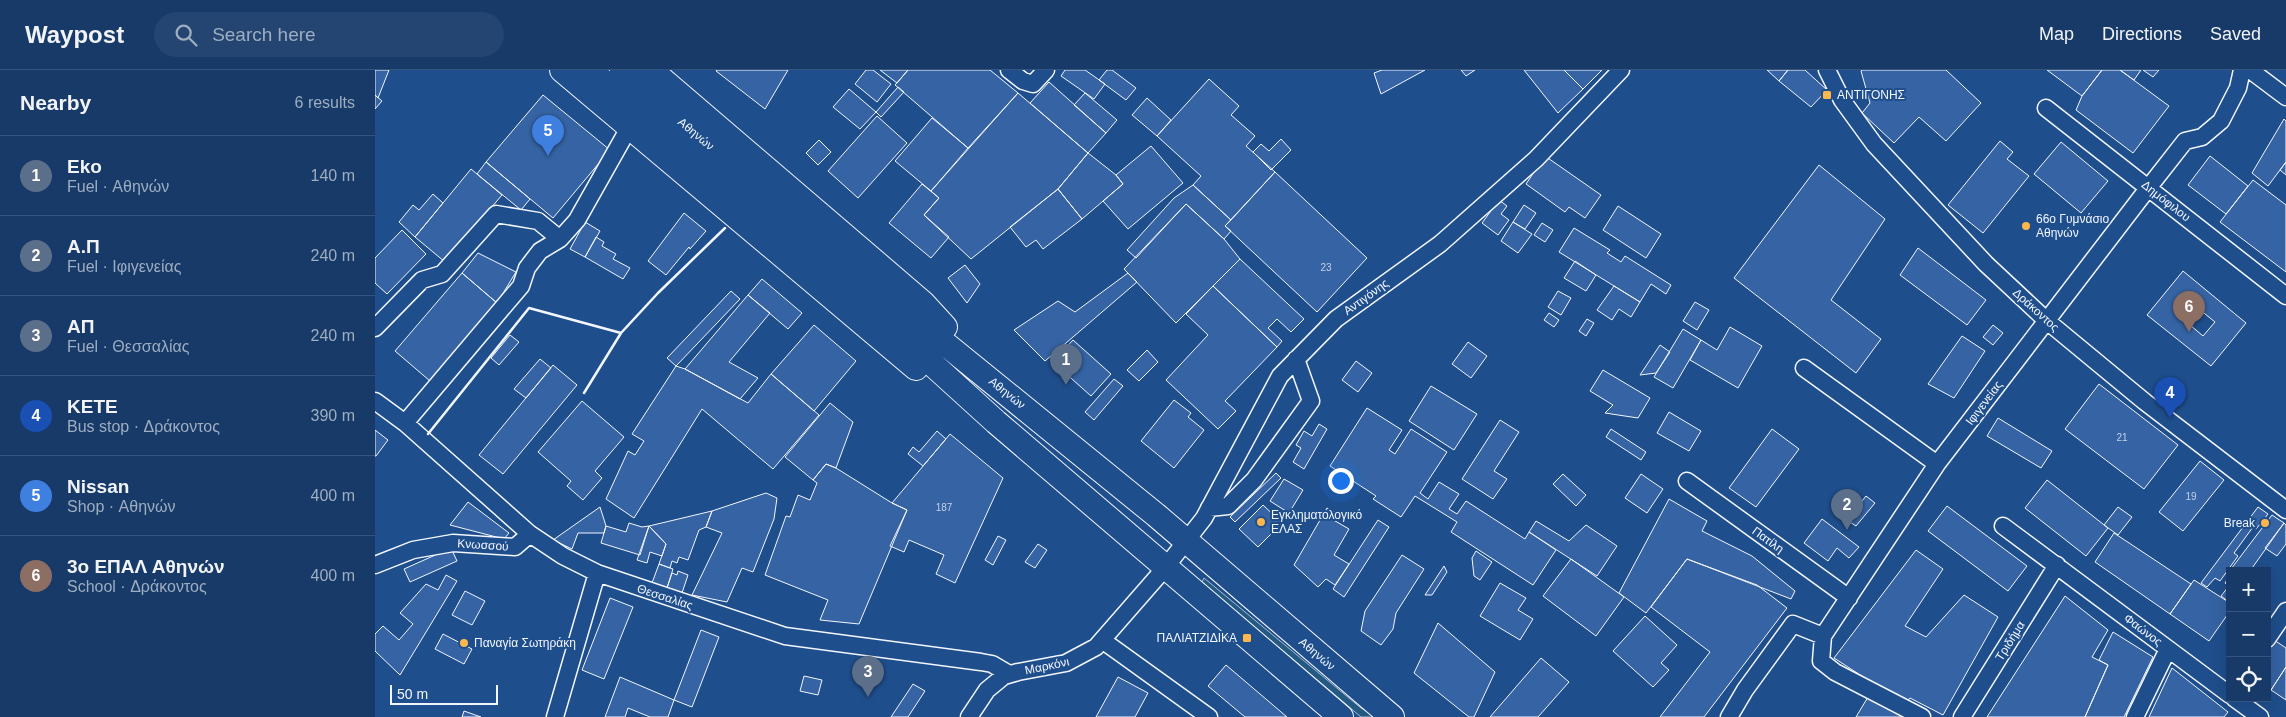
<!DOCTYPE html>
<meta charset="utf-8">
<style>
:root{--surface:#173a69;--page:#244571;--text:#f1f3f6;--muted:#9eadc0;--line:#36547d;--accent:#ffb74d}
body{margin:0;font-family:Helvetica,sans-serif;background:var(--page);color:var(--text)}
.controls{position:absolute;right:15px;bottom:15px;display:grid;overflow:hidden;border-radius:0px;box-shadow:0 5px 20px #0002}
.controls button{width:45px;height:45px;display:grid;place-items:center;padding:0;border:0;border-bottom:1px solid var(--line);background:var(--surface);color:var(--text);font:25px sans-serif}
.scale{position:absolute;left:15px;bottom:12px;width:108px;box-sizing:border-box;padding-left:5px;border:2px solid #f2f6ff;border-top:0;font-size:14px;line-height:18px;white-space:nowrap;color:#f2f6ff;-webkit-text-stroke:4px #1f4e8c;paint-order:stroke}
.you{position:absolute;left:965px;top:410px;width:18px;height:18px;margin:-12px;border:4px solid #fff;border-radius:50%;background:#1a73e8;box-shadow:0 0 0 8px #1a73e833}
.badge{display:grid;place-items:center;width:32px;height:32px;border-radius:50%;background:var(--accent);color:#fff;font-size:16px;font-weight:700}
.pin{position:absolute;translate:-50% -41px;filter:drop-shadow(0 1px 2px #0008)}
.pin::after{content:'';position:absolute;top:26px;width:18px;height:15px;background:inherit;clip-path:polygon(0 0,100% 0,50% 100%)}
.list{margin:0;padding:0;list-style:none}
h2{display:flex;justify-content:space-between;align-items:center;height:65px;margin:0;padding:0 20px;font-size:21px}
h2 small{font-size:16px;font-weight:400;color:var(--muted)}
.list li{display:grid;grid-template-columns:32px 1fr auto;gap:15px;align-items:center;box-sizing:border-box;height:80px;padding:0 20px;border-top:1px solid var(--line)}
.list b{display:block;font-size:19px;white-space:nowrap}
.list p{margin:0;font-size:16px;white-space:nowrap;color:var(--muted)}
.list em{font-size:16px;font-style:normal;color:var(--muted)}
.icon{flex:none;width:28px;height:28px;fill:none;stroke:currentColor;stroke-width:2;stroke-linecap:round;stroke-linejoin:round}
.map{position:relative;flex:none;width:1911px;height:647px;overflow:hidden}
header{display:flex;align-items:center;gap:30px;box-sizing:border-box;height:70px;padding:0 25px;background:var(--surface);border-bottom:1px solid var(--line)}
header strong{font-size:24px}
nav{display:flex;gap:28px;margin-inline-start:auto;font-size:18px}
.search{width:350px;height:45px;background:var(--page);display:flex;align-items:center;gap:12px;box-sizing:border-box;padding:0 18px;border-radius:28px;color:var(--muted);font-size:19px}
main{display:flex}
aside{flex:1;background:var(--surface)}
.map>svg:first-child{display:block}
.green{fill:#245a82;stroke:#a8bbd7}
.building{fill:#3563a3;stroke:#f2f6ff;fill-rule:evenodd}
.lines{fill:none;stroke-linecap:round;stroke-linejoin:round}
.minor-casing{stroke:#f2f6ff;stroke-width:19}
.highway-casing{stroke:#f2f6ff;stroke-width:26}
.minor{stroke:#1f4e8c;stroke-width:16}
.highway{stroke:#1f4e8c;stroke-width:24}
.wall{stroke:#f2f6ff;stroke-width:2.5}
.poi-dot{fill:#ffb74d;stroke:#1f4e8c;stroke-width:2}
.labels{text-anchor:middle;dominant-baseline:central;stroke-width:4;stroke-linejoin:round;paint-order:stroke}
.number-label{font-size:10px;fill:#c3d1e8}
.poi-label{font-size:12px;fill:#f2f6ff;stroke:#1f4e8c;text-anchor:start}
.street-label{font-size:12px;fill:#f2f6ff;stroke:#1f4e8c}
</style>
<header>
<strong>Waypost</strong>
<div class="search"><svg class="icon" aria-label="search" viewBox="0 0 24 24"><circle cx="10" cy="10" r="6"/><path d="M15 15l6 6"/></svg>Search here</div>
<nav><a>Map</a><a>Directions</a><a>Saved</a></nav>
</header>
<main>
<aside>
<h2>Nearby<small>6 results</small></h2>
<ul class="list">
<li><span class="badge" style="background:#5c6f8a">1</span><div><b>Eko</b><p>Fuel · Αθηνών</p></div><em>140 m</em></li>
<li><span class="badge" style="background:#5c6f8a">2</span><div><b>Α.Π</b><p>Fuel · Ιφιγενείας</p></div><em>240 m</em></li>
<li><span class="badge" style="background:#5c6f8a">3</span><div><b>ΑΠ</b><p>Fuel · Θεσσαλίας</p></div><em>240 m</em></li>
<li><span class="badge" style="background:#1a4fb4">4</span><div><b>ΚΕΤΕ</b><p>Bus stop · Δράκοντος</p></div><em>390 m</em></li>
<li><span class="badge" style="background:#3f7fe0">5</span><div><b>Nissan</b><p>Shop · Αθηνών</p></div><em>400 m</em></li>
<li><span class="badge" style="background:#8d6e63">6</span><div><b>3ο ΕΠΑΛ Αθηνών</b><p>School · Δράκοντος</p></div><em>400 m</em></li>
</ul>
</aside>
<div class="map">
<svg width="1911" height="647" viewBox="0 0 1911 647">
<rect width="100%" height="100%" fill="#1f4e8c"/>
<!-- green -->
<path class="green" d="M829,508L986,638L1001,647H986L827,512Z"/>
<!-- building -->
<path class="building" d="M0,0H14L3,28L0,25Z
M342,0H413L390,39L341,1Z
M491,0H498L516,14L502,32L480,14Z
M505,0H533L522,13Z
M533,0H615L643,23L593,78L520,15Z
M690,0H710L730,14L719,29L686,6Z
M732,0H737L761,18L751,30L724,10Z
M1007,0H1050L1006,24L999,3Z
M1086,0H1100L1091,6Z
M1149,0H1189L1208,19L1183,43Z
M1189,0H1227L1208,19Z
M1392,0H1413L1404,11Z
M1413,0H1430L1452,20L1436,37L1404,11Z
M1487,0H1571L1606,33L1571,71L1544,47L1519,73L1487,43L1495,33L1486,1Z
M1672,0H1727L1707,26Z
M1727,0H1745L1794,36L1758,83L1701,40L1707,26Z
M1745,0H1766L1759,10Z
M1768,0H1784L1778,7Z
M834,9L864,36L856,45L880,66L871,76L900,102L856,150L818,115L826,106L782,66Z
M674,12L731,63L713,83L655,33Z
M523,17L529,22L506,47L501,42Z
M474,19L501,42L485,59L458,37Z
M643,23L713,83L683,119L596,189L549,145L564,128L556,121Z
M710,23L742,50L731,63L699,35Z
M0,25L7,31L0,39Z
M168,25L235,80L178,148L111,92Z
M772,28L796,50L782,66L757,45Z
M502,46L532,73L483,128L453,101Z
M557,48L593,78L556,121L520,91Z
M1909,49L1911,51V92L1893,116L1877,103Z
M906,69L916,80L896,100L878,82L886,74L894,81Z
M444,70L456,82L443,95L431,83Z
M1625,71L1638,82L1632,89L1654,106L1608,163L1573,135Z
M1686,72L1733,111L1706,143L1659,104Z
M776,76L808,113L753,159L728,131L748,114L741,105Z
M713,83L741,105L748,114L707,149L683,119Z
M1170,86L1226,125L1210,148L1194,137L1190,142L1151,114Z
M1835,86L1873,116L1851,144L1813,115Z
M111,92L155,129L146,140L102,104Z
M1911,92V105L1905,100Z
M1444,95L1510,149L1456,230L1506,269L1481,303L1359,208Z
M96,99L127,125L70,192L40,167Z
M900,102L992,188L942,242L850,156Z
M1878,110L1911,135V202L1845,152Z
M547,114L564,128L549,145L574,167L556,188L514,153Z
M818,115L856,150L850,156L856,161L849,169L811,134L761,188L752,180L799,128Z
M683,119L707,149L668,179L661,170L651,177L635,157Z
M58,124L68,133L40,167L24,152L38,135L44,140Z
M1124,130L1132,136L1126,144L1134,150L1123,165L1107,153Z
M811,134L849,169L865,189L801,253L749,199Z
M1149,135L1161,143L1150,159L1138,152Z
M1243,136L1286,164L1271,188L1228,160Z
M309,143L331,161L315,179L314,177L291,205L273,191Z
M210,152L225,161L210,187L195,179Z
M1138,152L1157,164L1143,183L1126,171Z
M1167,153L1178,160L1170,172L1159,165Z
M1199,158L1235,180L1232,183L1246,192L1250,186L1296,215L1291,224L1276,214L1265,232L1184,182Z
M27,160L51,184L12,224L0,213V188Z
M221,167L229,172L227,176L241,184L238,189L255,198L248,209L210,187Z
M1543,178L1611,230L1592,255L1525,205Z
M103,183L141,202L122,233L87,203Z
M865,189L929,249L916,262L902,249L893,258L907,271L902,277L838,216Z
M1200,191L1221,205L1211,221L1189,208Z
M590,195L605,214L592,233L573,208Z
M1808,201L1871,253L1836,296L1772,245ZM1819,235L1840,252L1828,266L1808,249Z
M87,203L122,233L55,311L20,281Z
M753,203L762,212L670,291L639,260L683,231L700,242Z
M387,209L427,243L413,259L373,225Z
M838,216L902,277L850,331L861,341L843,359L791,310L833,265L811,244Z
M1239,216L1265,232L1256,247L1244,239L1237,250L1222,240Z
M356,221L365,229L301,296L292,288Z
M1183,221L1196,228L1186,245L1173,237Z
M373,225L395,243L354,292L383,308L365,329L310,299Z
M1320,232L1334,240L1322,260L1308,251Z
M1174,243L1184,250L1179,257L1169,250Z
M1212,249L1219,253L1211,266L1204,261Z
M439,255L481,291L439,341L396,304Z
M1618,255L1628,263L1618,275L1608,267Z
M1355,257L1387,276L1363,318L1315,290L1326,270L1342,280Z
M1308,259L1326,270L1298,318L1279,307Z
M135,265L144,272L124,295L116,288Z
M1587,266L1610,281L1579,328L1553,314Z
M698,270L736,304L716,326L678,292Z
M1093,272L1112,286L1096,308L1077,294Z
M1285,275L1295,282L1281,303L1265,305Z
M772,280L783,292L764,311L752,300Z
M165,289L176,298L151,328L139,319Z
M981,291L997,303L983,322L967,310Z
M178,295L202,315L128,404L104,385Z
M301,296L310,299L373,333L396,304L444,345L398,399L327,339L259,448L231,429L253,381L260,385L269,371L257,364Z
M1228,300L1275,328L1263,348L1230,343L1238,335L1215,321Z
M739,309L748,316L719,350L710,342Z
M1724,314L1803,375L1769,419L1690,359Z
M1056,316L1102,344L1079,380L1034,351Z
M799,330L816,343L813,347L829,360L799,398L766,371Z
M207,331L249,367L220,401L227,408L208,430L192,416L196,411L163,382Z
M455,333L478,352L461,398L451,394L438,410L410,387Z
M992,338L1027,360L1014,380L1020,384L1036,359L1072,382L1045,423L1053,429L1064,412L1084,424L1074,439L1082,444L1091,431L1150,469L1154,462L1181,480L1158,515L1076,462L1082,452L1040,426L1026,447L998,429L1001,426L955,396Z
M1294,342L1326,361L1314,381L1282,363Z
M1623,348L1677,381L1666,398L1612,366Z
M1125,350L1144,362L1119,401L1132,409L1118,429L1087,409Z
M944,354L952,359L929,399L918,392L926,378L921,375L929,361L937,366Z
M1236,359L1271,382L1266,390L1231,367Z
M1397,359L1424,379L1381,437L1354,418Z
M0,360L13,370L1,386H0Z
M562,361L571,369L548,396L533,384L538,377L544,382Z
M575,364L628,408L580,513L561,504L569,485L534,470L529,482L515,476L532,440L517,433Z
M1825,391L1849,410L1808,461L1784,442Z
M451,394L461,398L517,433L532,440L484,554L445,550L453,530L390,505L411,446L415,447L423,425L435,430L442,413L438,410Z
M901,403L906,408L860,452L855,447Z
M1188,404L1211,425L1201,436L1178,414Z
M1266,404L1288,419L1272,443L1250,428Z
M909,409L928,420L914,443L895,431Z
M1672,410L1733,458L1711,486L1650,438Z
M391,423L402,428L399,449L378,502L367,498L352,532L317,525L347,463L331,457L337,441Z
M1491,426L1500,433L1481,456L1472,450Z
M1294,429L1332,451L1327,461L1377,486L1420,521L1416,529L1312,489L1271,543L1244,523Z
M93,432L134,463L129,469L75,455Z
M888,435L907,453L883,477L864,459Z
M1572,436L1652,496L1633,521L1553,461Z
M225,437L231,456L229,463H203L197,479L178,470Z
M1743,437L1757,447L1743,465L1729,455Z
M1883,437L1893,444L1881,459L1878,457L1859,483L1863,486L1845,511L1840,508L1832,517L1826,513Z
M952,438L959,442L955,448L974,459L959,485L974,494L960,515L951,509L943,517L919,495Z
M337,441L331,457L324,460L313,490L304,487L302,493L297,491L295,498L284,494L291,474L274,456Z
M1897,445L1909,453L1875,501L1856,499Z
M1447,449L1484,477L1474,488L1462,478L1453,491L1429,473Z
M1003,450L1014,457L969,527L958,519Z
M1161,451L1194,471L1211,455L1242,476L1222,506L1154,462Z
M254,453L267,457L274,456L265,485L226,473L231,456L251,462Z
M1909,453L1911,455V474L1902,486L1890,478Z
M274,456L291,474L287,486L275,482L272,493L262,490Z
M1739,463L1816,514L1795,544L1720,492Z
M623,466L631,470L618,495L610,490Z
M663,474L672,480L660,498L650,492Z
M76,478L82,491L35,512L29,499Z
M1541,480L1568,499L1530,556L1551,567L1589,525L1623,547L1568,645L1535,628L1530,634L1459,588Z
M1101,481L1117,492L1105,510L1099,506L1097,488Z
M1027,485L1049,499L1021,543L1018,559L1006,575L986,561L990,541Z
M1196,489L1249,527L1221,566L1168,526Z
M1312,489L1382,515L1412,538L1329,647H1285L1335,582L1276,537Z
M284,494L298,499L292,518L277,513Z
M1069,496L1072,502L1057,525H1050Z
M303,501L313,505L307,523L292,518L297,503L302,505Z
M71,505L82,511L25,605L0,581V564L8,556L24,570L38,554L25,543L51,514L63,520Z
M1855,506V531L1854,532L1846,526L1854,516L1850,513Z
M1819,510L1855,533V541L1834,571L1795,544Z
M1125,513L1151,528L1143,540L1158,549L1145,570L1105,546Z
M90,521L110,531L97,555L77,545Z
M1690,526L1733,560L1717,587L1733,595L1710,647H1612Z
M235,528L258,537L229,609L207,600Z
M1270,546L1302,575L1286,593L1294,600L1278,617L1238,581Z
M1063,553L1120,602L1099,647H1094L1039,603Z
M326,560L344,567L317,637L299,630Z
M1738,562L1778,587L1749,647H1710L1733,595L1724,590Z
M68,564L97,579L89,594L60,579Z
M1899,570L1911,578V597L1896,620L1892,618V580Z
M1166,588L1194,612L1163,647H1115Z
M851,595L912,647H870L833,616Z
M1911,597V630L1896,620Z
M1797,598L1853,642L1849,647H1774Z
M429,606L447,610L443,625L425,621Z
M245,607L299,630L293,647H275L253,638L250,647H230Z
M743,607L773,623L760,647H721Z
M538,614L550,621L533,647H516Z
M1493,627L1528,647H1481Z
M89,641L106,647H87Z"/>
<g class="lines">
<defs>
<path id="minor" d="M634,0L648,11L658,14L671,0
M1452,0L1467,30L1499,74L1611,194L1672,251L1770,332L1911,440
M1875,0L1911,27
M1671,38L1911,226
M0,258L47,210L67,204L121,144L163,151L185,169
M1429,298L1562,394
M0,331L30,353L155,464L188,486L222,503L410,566L606,592L617,594L634,604
M30,353L146,216L152,198L165,181L185,169L202,150L255,56
M1312,411L1474,528
M834,438L853,436L879,410L936,331L921,289
M1628,456L1855,625
M0,495L38,480L78,473L140,477L155,464
M1448,566L1446,591L1460,602L1547,647
M1892,569L1911,541
M727,570L834,647
M1859,628L1885,647
M180,647L222,503
M594,647L612,620L629,606L643,602L691,593L721,577L790,498L829,448L905,306L961,249L1065,174L1161,89L1246,0
M1354,647L1370,620L1418,554L1448,566L1562,394L1774,117L1810,71L1827,67L1846,51L1863,18L1867,0
M1587,647L1682,495
M1760,647L1793,579"/>
<path id="highway" d="M187,0L541,298
M215,0L522,262L621,352L966,647
M247,0L536,246L781,445L1017,647
M276,0L548,233L570,257"/>
</defs>
<!-- minor casing -->
<use href="#minor" class="minor-casing"/>
<!-- highway casing -->
<use href="#highway" class="highway-casing"/>
<!-- minor -->
<use href="#minor" class="minor"/>
<!-- highway -->
<use href="#highway" class="highway"/>
<!-- wall -->
<path class="wall" d="M209,323L246,263L283,223L350,158
M53,364L154,238L246,263"/>
</g>
<!-- markers -->
<g class="poi-dot">
<rect x="1447" y="20" width="10" height="10" rx="2.5"/>
<circle cx="1651" cy="156" r="5"/>
<circle cx="886" cy="452" r="5"/>
<circle cx="1890" cy="453" r="5"/>
<rect x="867" y="563" width="10" height="10" rx="2.5"/>
<circle cx="89" cy="573" r="5"/>
</g>
<g class="labels">
<!-- number labels -->
<g class="number-label">
<text x="951" y="197">23</text>
<text x="1747" y="367">21</text>
<text x="1816" y="426">19</text>
<text x="569" y="437">187</text>
</g>
<!-- poi labels -->
<g class="poi-label">
<text x="1462" y="25">ΑΝΤΙΓΟΝΗΣ</text>
<text x="1661" y="149">66ο Γυμνάσιο<tspan x="1661" dy="14">Αθηνών</tspan></text>
<text x="896" y="445">Εγκληματολογικό<tspan x="896" dy="14">ΕΛΑΣ</tspan></text>
<text x="1880" y="453" text-anchor="end">Break</text>
<text x="862" y="568" text-anchor="end">ΠΑΛΙΑΤΖΙΔΙΚΑ</text>
<text x="99" y="573">Παναγία Σωτηράκη</text>
</g>
<!-- street labels -->
<g class="street-label">
<text transform="translate(321 64) rotate(40)">Αθηνών</text>
<text transform="translate(1791 131) rotate(38)">Δημόφιλου</text>
<text transform="translate(991 227) rotate(-36)">Αντιγόνης</text>
<text transform="translate(1661 240) rotate(42)">Δράκοντος</text>
<text transform="translate(632 323) rotate(39)">Αθηνών</text>
<text transform="translate(1609 333) rotate(-53)">Ιφιγενείας</text>
<text transform="translate(1393 470) rotate(36)">Πατίλη</text>
<text transform="translate(108 475) rotate(4)">Κνωσσού</text>
<text transform="translate(290 527) rotate(18)">Θεσσαλίας</text>
<text transform="translate(1768 560) rotate(37)">Φαώνος</text>
<text transform="translate(1635 571) rotate(-58)">Τριδήμα</text>
<text transform="translate(942 584) rotate(40)">Αθηνών</text>
<text transform="translate(672 596) rotate(-12)">Μαρκόνι</text>
</g>
</g>
</svg>
<div class="controls">
<button>+</button>
<button>−</button>
<button><svg class="icon" aria-label="locate" viewBox="0 0 24 24"><circle cx="12" cy="12" r="6"/><path d="M12 2v4M12 18v4M2 12h4M18 12h4"/></svg></button>
</div>
<div class="scale">50 m</div>
<div class="you"></div>
<div class="pin badge" style="left:691px;top:315px;background:#5c6f8a">1</div>
<div class="pin badge" style="left:1472px;top:460px;background:#5c6f8a">2</div>
<div class="pin badge" style="left:493px;top:627px;background:#5c6f8a">3</div>
<div class="pin badge" style="left:1795px;top:348px;background:#1a4fb4">4</div>
<div class="pin badge" style="left:173px;top:86px;background:#3f7fe0">5</div>
<div class="pin badge" style="left:1814px;top:262px;background:#8d6e63">6</div>
</div>
</main>
